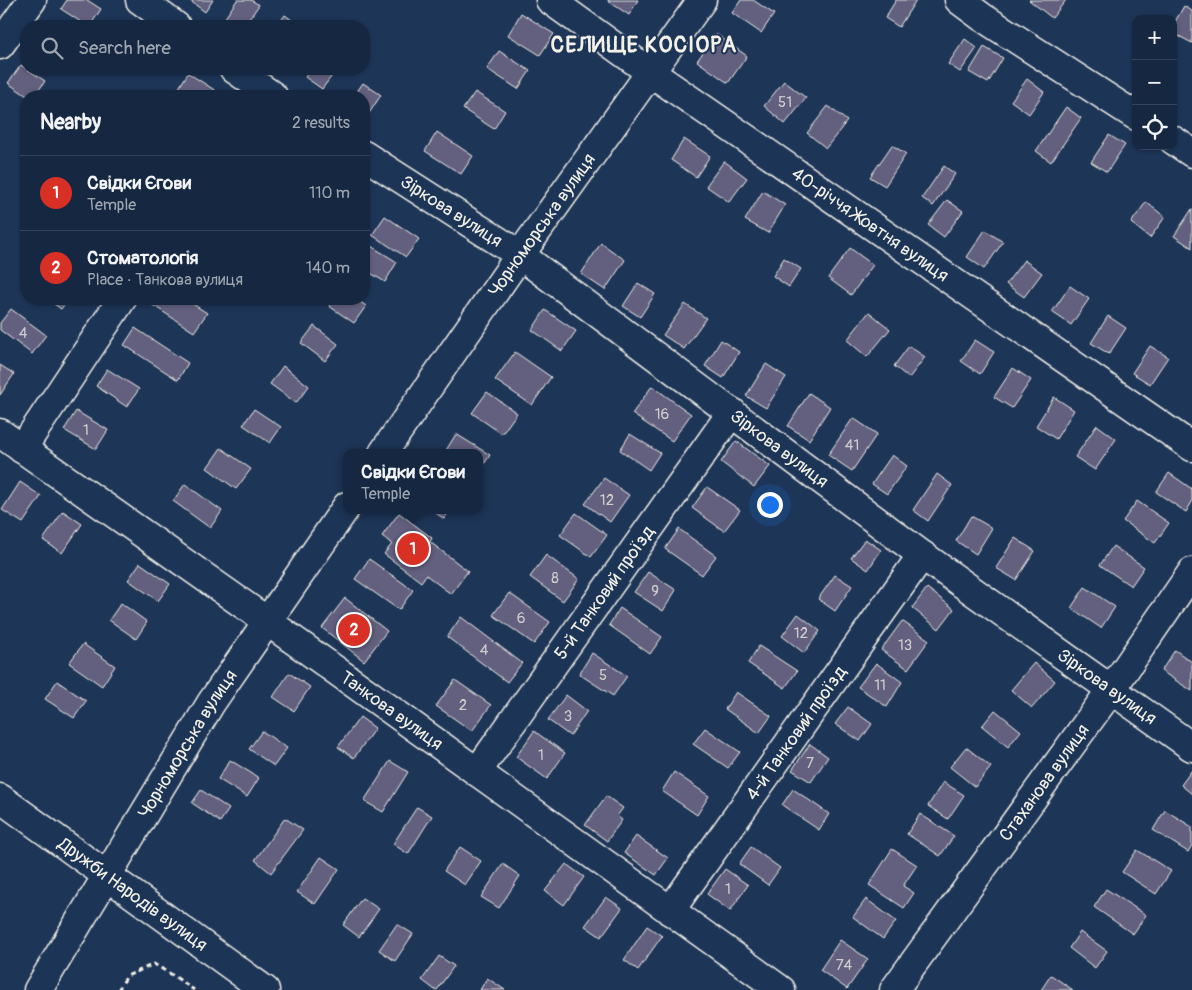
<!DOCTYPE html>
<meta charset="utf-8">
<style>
:root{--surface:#162841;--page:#1f3048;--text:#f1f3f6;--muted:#9ea6b1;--line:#35445a;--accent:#d93025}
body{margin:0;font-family:Pangolin,sans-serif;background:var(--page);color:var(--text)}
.controls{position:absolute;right:15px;top:15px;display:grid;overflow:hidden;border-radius:10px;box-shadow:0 1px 4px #0004}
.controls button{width:45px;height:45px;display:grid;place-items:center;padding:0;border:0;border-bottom:1px solid var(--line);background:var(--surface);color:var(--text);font:25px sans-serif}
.you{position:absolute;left:769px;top:504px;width:18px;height:18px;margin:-12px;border:4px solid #fff;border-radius:50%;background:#1a73e8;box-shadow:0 0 0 8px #1a73e833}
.badge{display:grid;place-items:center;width:32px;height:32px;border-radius:50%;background:var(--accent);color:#fff;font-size:16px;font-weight:700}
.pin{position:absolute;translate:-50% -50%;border:2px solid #fff;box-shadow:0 1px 5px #0006}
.popup{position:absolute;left:343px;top:449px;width:140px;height:65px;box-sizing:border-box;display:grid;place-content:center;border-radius:10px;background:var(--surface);filter:drop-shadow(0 1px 4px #0005);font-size:16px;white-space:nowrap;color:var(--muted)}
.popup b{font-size:19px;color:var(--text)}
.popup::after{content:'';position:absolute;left:50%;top:100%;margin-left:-10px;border:10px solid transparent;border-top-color:var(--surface)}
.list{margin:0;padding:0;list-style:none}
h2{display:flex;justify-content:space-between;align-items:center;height:65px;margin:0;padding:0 20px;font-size:21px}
h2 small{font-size:16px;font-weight:400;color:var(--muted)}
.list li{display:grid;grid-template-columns:32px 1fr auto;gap:15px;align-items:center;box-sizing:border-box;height:75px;padding:0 20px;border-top:1px solid var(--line)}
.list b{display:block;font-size:19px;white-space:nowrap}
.list p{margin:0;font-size:16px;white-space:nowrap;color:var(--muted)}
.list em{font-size:16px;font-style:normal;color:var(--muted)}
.icon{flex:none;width:28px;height:28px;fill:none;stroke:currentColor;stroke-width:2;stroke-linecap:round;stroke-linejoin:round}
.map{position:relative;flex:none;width:1192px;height:990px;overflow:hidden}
.search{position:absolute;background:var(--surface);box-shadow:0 1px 4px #0004;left:20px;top:20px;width:350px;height:55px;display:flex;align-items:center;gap:12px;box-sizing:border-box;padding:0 18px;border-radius:20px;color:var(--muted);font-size:19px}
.panel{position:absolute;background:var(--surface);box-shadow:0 1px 4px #0004;left:20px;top:90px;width:350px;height:215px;border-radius:20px}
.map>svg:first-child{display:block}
.building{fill:#64617f;stroke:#f4f1e8}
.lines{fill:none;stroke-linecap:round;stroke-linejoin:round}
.minor-casing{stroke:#f4f1e8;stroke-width:31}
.path{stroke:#f4f1e8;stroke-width:3;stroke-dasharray:5 4;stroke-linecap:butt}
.minor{stroke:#1d3557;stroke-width:28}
.labels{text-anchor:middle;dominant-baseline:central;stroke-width:4;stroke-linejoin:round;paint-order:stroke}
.number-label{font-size:15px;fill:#d0cdce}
.street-label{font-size:18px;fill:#f4f1e8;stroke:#1d3557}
.district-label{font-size:22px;font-weight:bold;letter-spacing:1px;fill:#f4f1e8;stroke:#1d3557}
</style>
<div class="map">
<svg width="1192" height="990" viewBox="0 0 1192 990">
<rect width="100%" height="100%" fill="#1d3557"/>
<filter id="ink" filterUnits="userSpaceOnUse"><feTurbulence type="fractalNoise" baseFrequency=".02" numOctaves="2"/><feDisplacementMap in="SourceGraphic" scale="10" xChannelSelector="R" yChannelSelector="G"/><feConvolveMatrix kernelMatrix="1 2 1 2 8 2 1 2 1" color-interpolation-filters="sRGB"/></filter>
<g filter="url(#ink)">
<!-- building -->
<path class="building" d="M67,0H87L101,9L90,26H87L61,9Z
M189,0H213L205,12Z
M237,0H251L259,5L244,26H231L223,21Z
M608,0H638L629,15L608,1Z
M741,0H753L774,14L761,33L732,13Z
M896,0H916L899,27L885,18Z
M1029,0H1066L1052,18Z
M1184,6L1192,11V43L1173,33V25Z
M521,13L554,34L540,55L508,35Z
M285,15L300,26H277Z
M716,34L747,56L728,83L697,61Z
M965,39L977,48L960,72L948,64Z
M984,47L1003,58L988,83L969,72Z
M499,51L530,71L518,89L487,69Z
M21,65L45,81L35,96H27L8,83Z
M311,69H337L322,89L305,77Z
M188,73L216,91L213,96H186L177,91Z
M1027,79L1044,92L1029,114L1011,101Z
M784,81L806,98L785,124L764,106Z
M363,83L381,95L364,121V96H354Z
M475,92L505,111L494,129L463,109Z
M828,106L847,121L826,148L807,133Z
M1066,107L1081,118L1051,162L1036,151Z
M437,132L473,156L461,174L425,151Z
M1109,135L1125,145L1107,172L1091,162Z
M684,139L710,156L696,177L671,160Z
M892,145L906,154L885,186L870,177Z
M724,161L747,178L729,202L706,186Z
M944,166L955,174L933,206L922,198Z
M763,191L785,205L768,233L745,220Z
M947,200L963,211L944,237L928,225Z
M1146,202L1165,217L1150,238L1131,223Z
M1192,209V248L1174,236Z
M385,216L419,239L406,257L372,235Z
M985,230L1003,242L984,269L967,257Z
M601,243L625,260L605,290L581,274Z
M371,246L397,262L385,282L364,269V258Z
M850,248L873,265L851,295L828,278Z
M784,258L801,269L789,287L773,276Z
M1024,260L1042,273L1024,297L1006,284Z
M638,283L655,294L640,317L623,306Z
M1070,286L1089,299L1071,325L1052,312Z
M47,299H69L61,309Z
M155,299H185L207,313L194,332L151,304Z
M334,299H356L366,306L354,323L329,306Z
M685,304L706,318L684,349L663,335Z
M11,309L46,335L32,354L0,330V323Z
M545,310L576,331L562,351L532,330Z
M869,312L890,329L867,357L847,340Z
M1108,316L1126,328L1109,354L1091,343Z
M314,326L338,344L325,361L301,343Z
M135,328L188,363L178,380L124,345Z
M721,340L739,352L723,378L705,366Z
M975,340L994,352L980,374L961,361Z
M909,346L925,357L909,378L894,366Z
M1150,346L1168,357L1150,384L1132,373Z
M515,352L551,377L532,405L495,380Z
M766,364L786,377L766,408L746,396Z
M0,365L14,374L0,395Z
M283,366L309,386L296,403L270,384Z
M1013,368L1031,380L1012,408L994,397Z
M107,369L139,389L127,407L96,386Z
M652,386L691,414L672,441L632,414Z
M487,392L517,413L502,434L472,413Z
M809,393L830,407L809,440L788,426Z
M1054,397L1074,410L1056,439L1036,426Z
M254,409L281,427L270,443L243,425Z
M76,411L108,430L96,449L64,430Z
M853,418L877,434L852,471L828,455Z
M1097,425L1116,439L1095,470L1075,457Z
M456,434L490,455L479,472V453L445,452Z
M630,434L660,453L649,470L620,450Z
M736,441L770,466L754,487L721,462Z
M221,448L251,469L236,489L207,468Z
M892,455L907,466L887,494L872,484Z
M1169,473L1192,489V502L1186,512L1156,492Z
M937,474L952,485L928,521L913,510Z
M604,478L629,495L610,522L585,504Z
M20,482L41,496L23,523L2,510Z
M185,484L222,511L210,528L173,501Z
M707,487L740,510L724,531L692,508Z
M1137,501L1169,523L1155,543L1123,521Z
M432,510H450L444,519Z
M63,511L82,524L62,553L43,540Z
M399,513L432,538L430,542L468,571L451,594L426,575L421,582L384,554L392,544L382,536Z
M576,513L607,535L591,557L560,535Z
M971,516L992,528L976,554L956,541Z
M679,529L716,556L702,575L665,549Z
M1015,538L1035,551L1016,580L996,568Z
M865,539L881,550L868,570L851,558Z
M1113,546L1144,567L1131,586L1100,565Z
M546,555L579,579L563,601L530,577Z
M369,559L413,590L399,610L355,579Z
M140,563L170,584L158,601L128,580Z
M648,572L676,590L663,611L634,592Z
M835,575L852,586L835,611L818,599Z
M1085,587L1115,607L1101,628L1071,608Z
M927,588L954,609L939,629L912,608Z
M509,593L550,622L534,644L493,615Z
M345,598L387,631L364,661L322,628Z
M121,603L147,622L136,639L109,620Z
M620,608L662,637L650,654L609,625Z
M798,614L820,631L804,653L782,636Z
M461,617L522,663L507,682L447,637Z
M902,621L929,640L908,669L881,650Z
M83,644L115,666L102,686L69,663Z
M759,646L797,671L785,688L748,663Z
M1175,650L1192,662V691L1161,671Z
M592,653L627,676L613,696L579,674Z
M876,663L902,682L887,707L858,687Z
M1034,663L1055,681L1032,708L1011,690Z
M289,673L310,687L294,711L273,697Z
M455,680L491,705L472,731L436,706Z
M57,681L86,701L74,718L45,699Z
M736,692L771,716L759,733L725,709Z
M566,695L587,711L570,736L548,720Z
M848,707L872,724L860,741L835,724Z
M995,710L1021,731L1008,747L982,726Z
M360,717L375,728L354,758L338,747Z
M705,728L740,752L728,768L693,744Z
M262,731L287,748L274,766L249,749Z
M534,731L565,753L547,779L516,757Z
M810,744L828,757L811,782L792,770Z
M966,747L991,767L975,787L950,767Z
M230,760L259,778L247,797L218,779Z
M390,761L408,772L383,812L364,801Z
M1192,770V794L1181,785Z
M674,772L709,796L697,815L662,791Z
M943,782L964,795L948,819L928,806Z
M793,789L829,814L819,830L782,805Z
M201,790L229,809L220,822L192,803Z
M606,796L623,808L617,816L622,820L607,841L585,825Z
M417,807L432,816L408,854L393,844Z
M1165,810L1192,827V845L1188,852L1153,830Z
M920,814L954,836L940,856L907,834Z
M285,818L303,830L271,873L255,860Z
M636,836L668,858L656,875L624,853Z
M460,847L481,861L465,885L444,871Z
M751,847L780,868L768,885L739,864Z
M892,849L917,865L903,886L914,893L904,908L869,885Z
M1137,850L1171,871L1156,894L1122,872Z
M321,857L339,869L315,904L297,892Z
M503,864L520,876L499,908L481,897Z
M566,864L584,877L564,905L545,891Z
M725,869L748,885L730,911L707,894Z
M1106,889L1146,915L1133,934L1094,907Z
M606,897L622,908L601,937L585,926Z
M362,898L379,909L359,937L343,925Z
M866,899L896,921L883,939L853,917Z
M397,924L413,934L395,961L379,950Z
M647,926L662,936L638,970L624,960Z
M1080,932L1107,951L1095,968L1069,948Z
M840,940L868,959L847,989L820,970Z
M439,956L454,966L437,990H435L422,980Z
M1051,975L1073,990H1041Z
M487,978L505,990H480Z"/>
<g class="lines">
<defs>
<g id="minor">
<path d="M140,0L176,26"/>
<path id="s1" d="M550,0L650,72L1192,447"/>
<path d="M959,0L982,17L1136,116"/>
<path d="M0,45L32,0"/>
<path d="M234,69L273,96"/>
<path d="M1173,140L1192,153"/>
<path id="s2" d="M364,155L520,255L922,555L1192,747"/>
<path id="s3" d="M0,433L267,621L781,990"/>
<path d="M22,449L122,299"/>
<path id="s4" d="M383,453L520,255L702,0"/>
<path id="s5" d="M477,772L732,412"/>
<path id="s6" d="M0,798L265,990"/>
<path id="s7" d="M670,911L922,555"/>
<path id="s8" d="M38,990L211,703L347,506"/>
<path id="s9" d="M894,990L1111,690L1192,572"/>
</g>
</defs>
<!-- minor casing -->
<use href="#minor" class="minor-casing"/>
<!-- path -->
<path class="path" d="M118,990L127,976L154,964L174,976L194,990"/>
<!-- minor -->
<use href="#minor" class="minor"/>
</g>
</g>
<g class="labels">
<!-- number labels -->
<g class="number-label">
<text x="785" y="102">51</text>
<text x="23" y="333">4</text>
<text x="662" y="414">16</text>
<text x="86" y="430">1</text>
<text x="852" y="445">41</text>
<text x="607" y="500">12</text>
<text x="555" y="578">8</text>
<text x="655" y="591">9</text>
<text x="521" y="618">6</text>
<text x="801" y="633">12</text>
<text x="905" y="645">13</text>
<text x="484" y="650">4</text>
<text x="603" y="675">5</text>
<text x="880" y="685">11</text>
<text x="463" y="705">2</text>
<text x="568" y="716">3</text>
<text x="541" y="755">1</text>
<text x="810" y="763">7</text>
<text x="728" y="889">1</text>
<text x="844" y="965">74</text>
</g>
<!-- street labels -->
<g class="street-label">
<text stroke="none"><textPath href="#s2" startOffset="104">Зіркова вулиця</textPath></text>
<text stroke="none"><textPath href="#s1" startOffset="391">40-річчя Жовтня вулиця</textPath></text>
<text stroke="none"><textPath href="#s4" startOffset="278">Чорноморська вулиця</textPath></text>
<text stroke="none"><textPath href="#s2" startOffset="509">Зіркова вулиця</textPath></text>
<text stroke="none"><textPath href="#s5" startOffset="220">5-й Танковий проїзд</textPath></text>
<text stroke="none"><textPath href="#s2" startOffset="914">Зіркова вулиця</textPath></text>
<text stroke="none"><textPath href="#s3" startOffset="480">Танкова вулиця</textPath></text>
<text stroke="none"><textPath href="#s7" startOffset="218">4-й Танковий проїзд</textPath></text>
<text stroke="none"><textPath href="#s8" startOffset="288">Чорноморська вулиця</textPath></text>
<text stroke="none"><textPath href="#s9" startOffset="256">Стаханова вулиця</textPath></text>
<text stroke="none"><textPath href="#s6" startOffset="164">Дружби Народів вулиця</textPath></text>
</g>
<!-- district labels -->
<g class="district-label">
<text x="644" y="45">СЕЛИЩЕ КОСІОРА</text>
</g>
</g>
</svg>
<div class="controls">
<button>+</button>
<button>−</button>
<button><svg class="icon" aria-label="locate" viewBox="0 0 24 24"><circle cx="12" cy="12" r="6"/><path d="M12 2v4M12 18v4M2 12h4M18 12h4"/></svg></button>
</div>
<div class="you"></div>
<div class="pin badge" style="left:413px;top:549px">1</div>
<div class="popup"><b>Свідки Єгови</b>Temple</div>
<div class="pin badge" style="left:354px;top:630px">2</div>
<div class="search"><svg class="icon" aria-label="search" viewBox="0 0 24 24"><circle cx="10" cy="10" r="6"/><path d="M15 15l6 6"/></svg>Search here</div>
<section class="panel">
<h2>Nearby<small>2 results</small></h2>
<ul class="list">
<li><span class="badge">1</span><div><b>Свідки Єгови</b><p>Temple</p></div><em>110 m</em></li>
<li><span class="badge">2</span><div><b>Стоматологія</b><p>Place · Танкова вулиця</p></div><em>140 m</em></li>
</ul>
</section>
</div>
